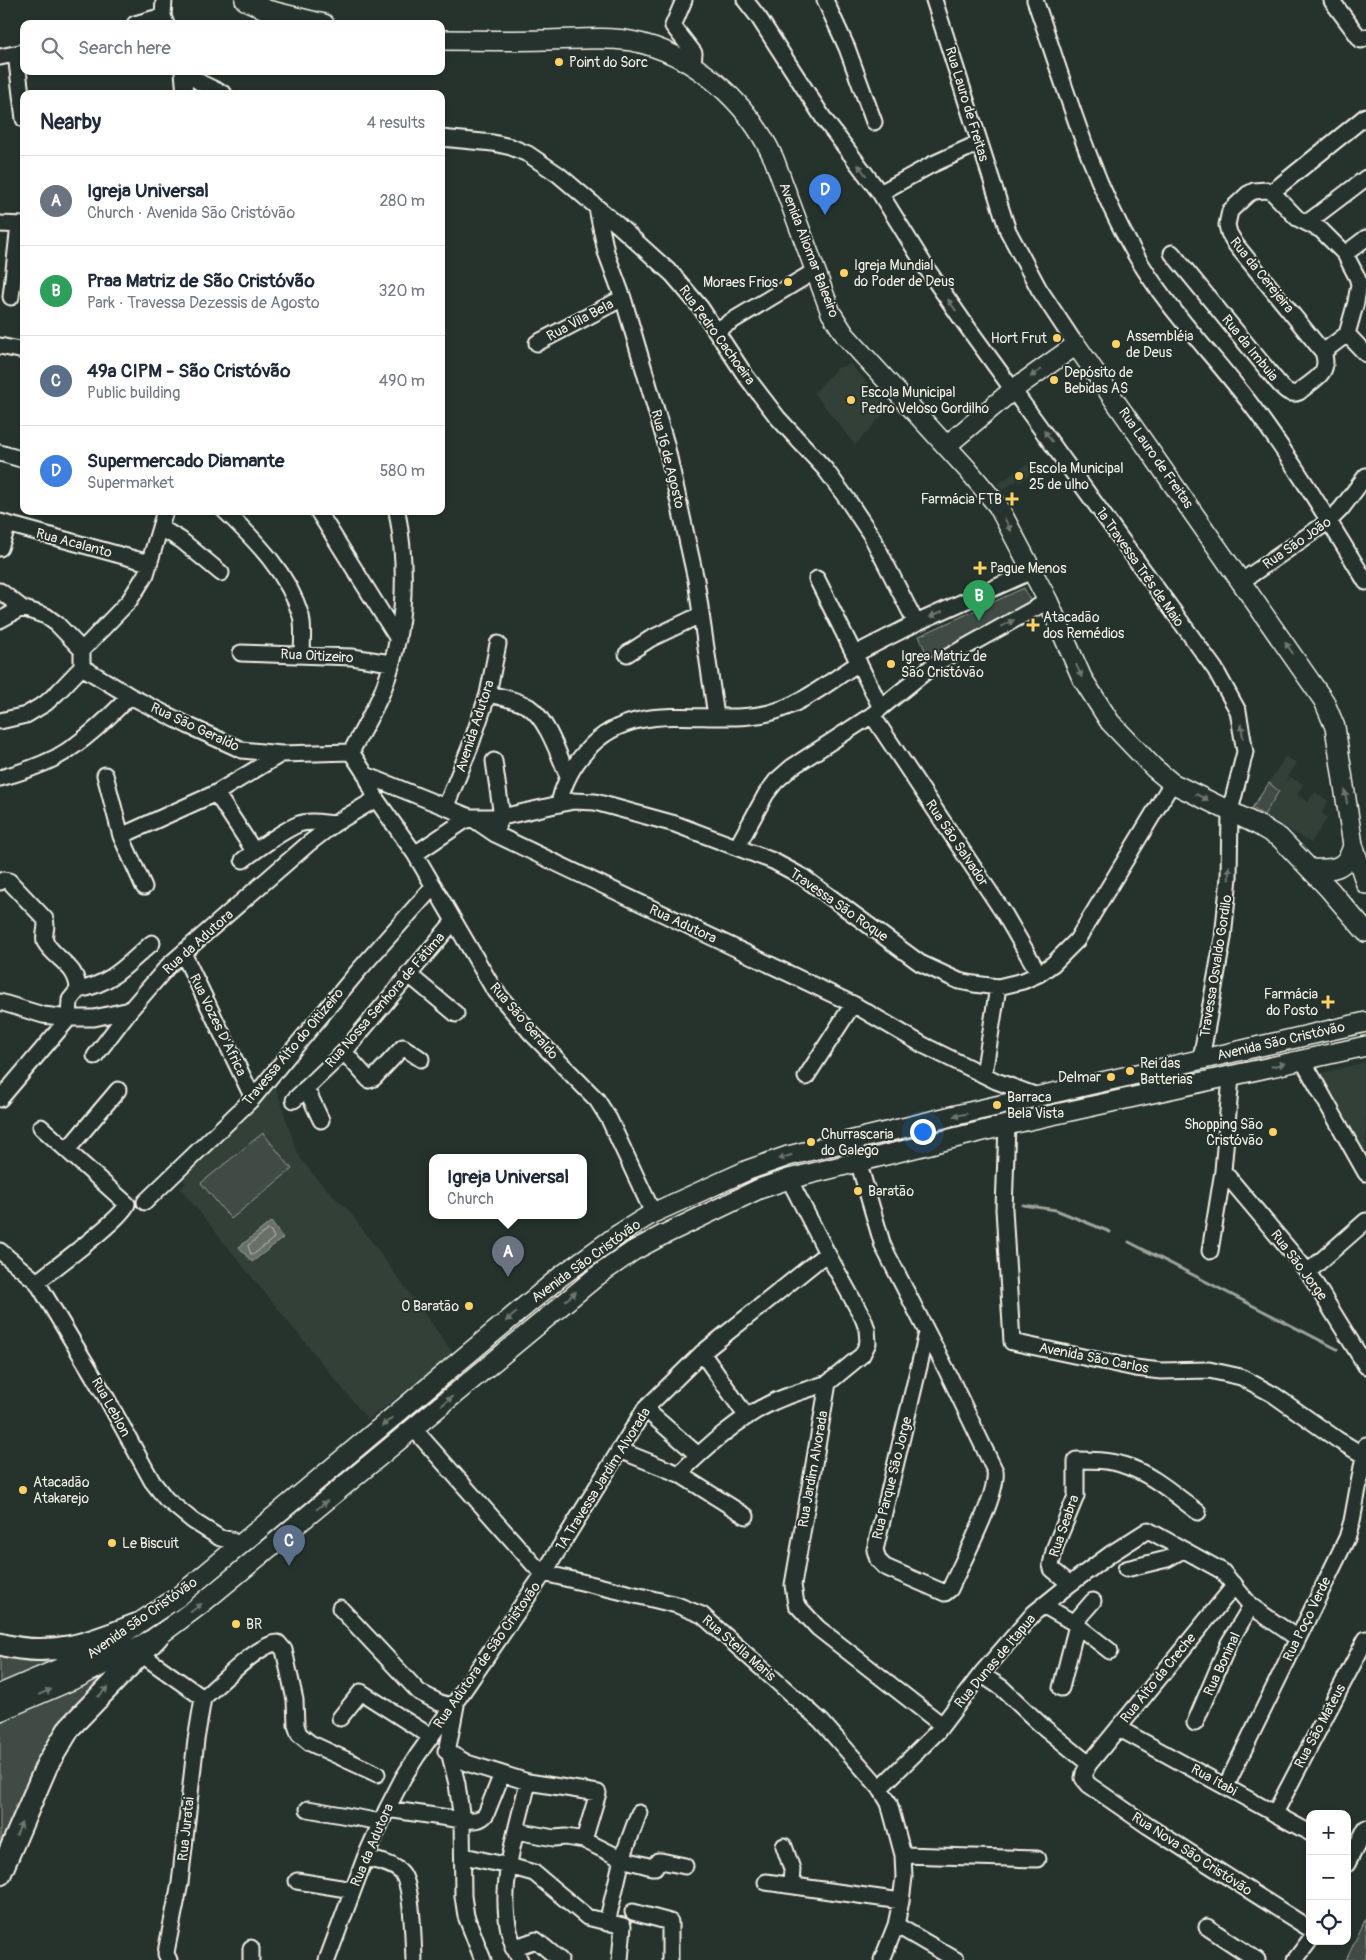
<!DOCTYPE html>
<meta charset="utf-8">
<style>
:root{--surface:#fff;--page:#f2f2f3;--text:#1f2937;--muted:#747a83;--line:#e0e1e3;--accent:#b45309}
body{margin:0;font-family:Pangolin,sans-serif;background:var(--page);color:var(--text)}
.controls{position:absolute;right:15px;bottom:15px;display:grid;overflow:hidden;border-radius:10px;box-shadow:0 1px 4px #0004}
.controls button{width:45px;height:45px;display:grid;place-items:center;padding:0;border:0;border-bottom:1px solid var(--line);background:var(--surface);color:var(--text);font:25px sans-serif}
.you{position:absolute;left:922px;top:1131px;width:18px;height:18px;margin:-12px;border:4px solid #fff;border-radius:50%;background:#1a73e8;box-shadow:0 0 0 8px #1a73e833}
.badge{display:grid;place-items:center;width:32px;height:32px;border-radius:50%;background:var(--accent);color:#fff;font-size:16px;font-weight:700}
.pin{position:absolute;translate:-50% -41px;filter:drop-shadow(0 1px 2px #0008)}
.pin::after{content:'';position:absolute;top:26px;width:18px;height:15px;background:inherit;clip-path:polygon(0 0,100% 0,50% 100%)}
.popup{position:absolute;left:429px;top:1154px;width:158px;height:65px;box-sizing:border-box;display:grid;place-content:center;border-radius:10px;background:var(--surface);filter:drop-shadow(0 1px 4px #0005);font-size:16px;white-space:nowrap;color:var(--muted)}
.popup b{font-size:19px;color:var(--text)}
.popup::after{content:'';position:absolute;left:50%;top:100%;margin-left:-10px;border:10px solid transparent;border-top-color:var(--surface)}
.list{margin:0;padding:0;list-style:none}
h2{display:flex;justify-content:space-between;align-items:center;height:65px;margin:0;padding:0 20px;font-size:21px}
h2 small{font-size:16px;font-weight:400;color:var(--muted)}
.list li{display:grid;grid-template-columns:32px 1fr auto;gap:15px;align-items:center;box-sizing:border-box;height:90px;padding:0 20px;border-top:1px solid var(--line)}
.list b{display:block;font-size:19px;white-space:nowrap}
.list p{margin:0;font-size:16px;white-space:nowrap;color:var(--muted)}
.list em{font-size:16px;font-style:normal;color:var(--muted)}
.icon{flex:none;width:28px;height:28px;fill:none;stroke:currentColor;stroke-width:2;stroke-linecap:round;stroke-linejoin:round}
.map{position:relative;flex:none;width:1366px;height:1960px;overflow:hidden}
.search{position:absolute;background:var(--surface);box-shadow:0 1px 4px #0004;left:20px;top:20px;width:425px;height:55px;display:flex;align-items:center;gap:12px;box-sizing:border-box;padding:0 18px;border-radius:10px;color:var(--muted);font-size:19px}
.panel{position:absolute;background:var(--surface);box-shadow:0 1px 4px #0004;left:20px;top:90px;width:425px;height:425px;border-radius:10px}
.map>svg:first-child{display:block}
.built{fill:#333f39}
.green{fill:#414b45;stroke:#9a9e96}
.water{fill:#676f68;stroke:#9fa39b}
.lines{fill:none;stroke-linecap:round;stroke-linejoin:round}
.shore{stroke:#bcbdb5;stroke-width:1}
.stream{stroke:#9fa39b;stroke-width:3}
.minor-casing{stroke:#f4f1e8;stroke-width:19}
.major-casing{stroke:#f4f1e8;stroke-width:22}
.highway-casing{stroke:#f4f1e8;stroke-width:25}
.minor{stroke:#26332d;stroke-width:15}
.major{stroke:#26332d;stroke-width:19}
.highway{stroke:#26332d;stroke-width:21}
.oneway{fill:#6e766e}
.poi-dot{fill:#ffd166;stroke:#26332d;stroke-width:2}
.labels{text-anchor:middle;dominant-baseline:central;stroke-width:4;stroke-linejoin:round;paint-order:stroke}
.poi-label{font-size:14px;fill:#f4f1e8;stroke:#26332d;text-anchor:start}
.street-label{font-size:14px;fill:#f4f1e8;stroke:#26332d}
</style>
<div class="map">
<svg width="1366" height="1960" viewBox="0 0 1366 1960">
<rect width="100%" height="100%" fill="#26332d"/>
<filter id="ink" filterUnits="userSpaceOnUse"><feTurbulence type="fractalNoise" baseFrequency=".02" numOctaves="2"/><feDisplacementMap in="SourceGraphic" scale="10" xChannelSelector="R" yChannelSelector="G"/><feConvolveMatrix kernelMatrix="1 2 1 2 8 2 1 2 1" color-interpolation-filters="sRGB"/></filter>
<g filter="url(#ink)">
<!-- built -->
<path class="built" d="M850,364L890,407L855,445L814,393L837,368Z
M1027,464L1033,472L1020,482L1018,480L1002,490L998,484Z
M1285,757L1297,763L1284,784L1290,777L1303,784L1297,795L1308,802L1315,792L1328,801L1322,813L1327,818L1311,843L1252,808Z
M1366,1062V1156L1318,1074Z
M273,1079L295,1146L301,1159L317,1179L349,1211L454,1354L368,1420L180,1188L186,1183L182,1178L206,1156Z"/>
<!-- green -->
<path class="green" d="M1024,588L1033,606L930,662L919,636Z
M1269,783L1279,791L1264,815L1252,808Z
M263,1133L292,1169L231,1219L201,1183Z
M0,1654L5,1656L55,1664L0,1686Z
M112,1673L0,1852V1720Z
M1366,1918V1960H1346Z"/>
<!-- water -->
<path class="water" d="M271,1222L283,1238L252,1262L239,1247Z"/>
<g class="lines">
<!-- shore -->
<path class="shore" d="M268,1230L271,1231L274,1238L254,1254H251L248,1246Z"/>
<!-- stream -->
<path class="stream" d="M1023,1205L1056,1210L1110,1232
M1129,1242L1337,1349"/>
<defs>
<path id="minor" d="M164,0L163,16L166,24
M684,0L673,26L694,53L693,65
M745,0L759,18L824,119L880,193L927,269L963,321L1215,669L1238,711L1245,752L1230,811L1229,877L1223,938L1201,1059
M825,0L847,48L874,122
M934,0L1008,231L1039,289L1076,345
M1035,0C1065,85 1089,174 1134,252C1165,307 1211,352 1249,402C1292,459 1329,521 1366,582
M1333,0L1332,1L1361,40L1366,37
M135,24L163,16
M16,54L24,119
M0,57L24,52
M183,71L201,83L224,94
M183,72L185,94
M441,138L493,143L511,147L528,154L559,175L619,226L673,275L701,308L745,375L778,418L825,469L847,499L871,535L916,623
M1272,192L1366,116
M880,193L931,165L979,143
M597,208L606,252L623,298L666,444L696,580L716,716
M1308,222L1366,178
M0,224L24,225
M1172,253L1275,379C1281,386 1288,397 1299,392C1314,379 1331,374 1323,352L1236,245L1229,233L1227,225L1230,211L1248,194L1254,191L1267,190L1272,192L1297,218L1321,230L1345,254L1357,277L1359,284L1356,302L1347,334L1323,352
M1345,254L1366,238
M11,297L19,225
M717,330L815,271
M1347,334L1366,354
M537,343L623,298
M0,346L24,351
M0,453L24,460
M225,511C256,541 288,573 301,616C304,628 302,642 302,655
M318,511L398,639
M0,522L149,563
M161,528L181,540L221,573
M0,548L8,525
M817,579L881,708
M1242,581L1329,521L1341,509L1366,476
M0,591L22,608L46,616L57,624L82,650
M0,620L22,608
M241,653L352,657L391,663
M627,654L650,639L700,615
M855,654L916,623L1032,571
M82,667L130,696L189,726L242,750L281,754L351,752
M488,694C502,697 517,700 529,707C547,719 559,756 568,776
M872,715L1005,915L1039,974
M0,721L26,715L46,703L58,692L82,667V650L129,601L138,587L146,574L165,511
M351,752L366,775L376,799L415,854L493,988L531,1033L597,1100L609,1119L653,1213
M351,752C362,731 374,711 383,690C405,633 408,571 397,511
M494,761L502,817L498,826
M105,775L121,836L144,887
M366,775L470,817L495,834L853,1004L923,1045L996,1081L1040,1097
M0,778C19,773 37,767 55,758C83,743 108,718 130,696
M216,793L254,851
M559,803C564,782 572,766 587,750C634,696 709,727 769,713C802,705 830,681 859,663
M446,806L470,747L488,694L498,644
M121,836L216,793L281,754
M737,847L766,794L776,781L792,767L872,715L935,664L1048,601
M415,854L470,817H502L573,801L595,802L675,824L773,861L803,877L920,963L959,981L974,984L998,987L1023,981L1039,974L1053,964L1077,940L1172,783
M243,860C256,850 284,830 299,824C309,820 323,823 334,824
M0,882L3,880L9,881L45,919C48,927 43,934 45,942C56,960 78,966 78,990L70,1000L69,1018L0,1099
M183,953L253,1098
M408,974L456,1014
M78,990C112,984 127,964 152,943
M0,1002L43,1015L69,1018H94L130,1010L169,965L308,844L334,824L376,799
M344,1052L369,1080L374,1078L403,1047L421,1059
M95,1056L130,1010
M1302,1059L1366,1173
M984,1074L998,987
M806,1077L853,1004
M306,1088L321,1120
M294,1100L344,1052L454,921
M1007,1125L1004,1209L1012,1342L1135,1368L1161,1371L1209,1370L1241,1377L1274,1395L1338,1440L1363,1455
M68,1149L118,1090
M858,1161L883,1246L946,1369L995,1471C999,1494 961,1564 950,1589L945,1593L885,1567L878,1560L875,1550L927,1333
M1223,1171L1308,1272L1366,1366
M789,1179L827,1253L863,1318L867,1329L868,1343L862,1355L828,1383L793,1585L796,1604L818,1628L942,1725
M145,1202L253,1098L359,970L434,886
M0,1251L37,1282L106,1397L152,1481L166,1499L193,1521L220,1538L231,1540L238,1547
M1210,1251L1223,1171L1231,1077
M1308,1272L1366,1221
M37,1282C54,1268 122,1219 127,1204L41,1127
M702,1353L747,1417
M645,1409L698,1455
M414,1429L535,1566L544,1573L677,1605L702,1615L821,1721L880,1788L889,1803L903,1855L904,1877L901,1901L896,1925L882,1960
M619,1450L679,1474L746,1516
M679,1474C706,1447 738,1418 773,1402C790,1394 810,1389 828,1383
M1126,1569L1167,1559L1183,1550
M1070,1584L1052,1569L1051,1565L1055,1547L1076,1496V1460C1092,1460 1108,1460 1123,1465C1151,1473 1175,1495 1198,1512
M1235,1585L1089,1764L1084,1773L1083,1778L1089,1785L1148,1826L1310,1929
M1043,1605L1074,1623L1110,1651
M340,1608L419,1692L440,1703L452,1706
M1074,1623L1093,1601
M141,1654L203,1698
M981,1674L1002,1688L1040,1724L1089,1764
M1061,1688L1077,1625
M456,1705L448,1747L457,1784L462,1820L463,1896L466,1916L483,1960
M340,1718L361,1692L430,1736
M1195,1723L1229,1643L1251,1606
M1118,1728L1310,1833
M446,1751L467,1763L528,1782L598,1793L584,1840
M1226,1786L1347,1538L1352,1521L1366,1445
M880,1788L937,1732L981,1674L1034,1613L1070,1584L1112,1553L1148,1530L1222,1571L1251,1606L1297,1638
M308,1809L381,1822
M387,1809L462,1820C471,1820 480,1822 486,1814L502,1774
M1275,1813L1366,1639
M516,1831L554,1838L566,1837L584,1840L622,1859L652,1867H655L658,1861H661L685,1866
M784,1846L792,1869L791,1885
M903,1855L1037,1859
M464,1856L509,1866L534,1873L587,1917L623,1926L620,1960
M365,1858C377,1861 392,1863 401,1872C413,1884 413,1942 414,1960
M1347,1864L1366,1828
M297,1881L353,1890
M766,1882L901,1901
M633,1912L670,1922V1960
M607,1923L622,1859L639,1813
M896,1925L956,1960
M1207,1927L1257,1960
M513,1948L536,1940L560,1960
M169,1960L166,1954L167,1947L180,1883L196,1740L203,1698C220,1684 259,1643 278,1643L284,1650L295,1700L296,1725L299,1734L310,1743L377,1774
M251,1960V1948
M327,1960L365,1858L387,1809L403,1778L417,1756L457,1700L544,1573L645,1409L702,1353L827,1253
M520,1960C490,1905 515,1839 528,1782
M1295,1960L1310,1940"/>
<path id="major" d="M245,0L267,10L324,24
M441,40C475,40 510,41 544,40C572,40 603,36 631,41C694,53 748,102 774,159L831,313L845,335L968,470L998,506L1048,601L1082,678L1110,722L1154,768L1172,783L1258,825L1280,838L1329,889L1366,932
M946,446L1014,389L1076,345L1324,701L1335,727L1353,845L1366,884
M1310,869C1333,870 1347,870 1353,845
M0,1694L89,1656L178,1597L561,1276L619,1234L653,1213L748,1170L788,1156L952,1116L1366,1022
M0,1711L79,1677L157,1637L200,1605L597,1276L633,1251L661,1236L759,1189L789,1179L1007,1125L1366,1046"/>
<path id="highway" d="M0,1644C50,1658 88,1644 135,1625
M0,1874L47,1765L70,1727L157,1637"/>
</defs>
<!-- minor casing -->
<use href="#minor" class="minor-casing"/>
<!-- major casing -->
<use href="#major" class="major-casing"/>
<!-- highway casing -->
<use href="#highway" class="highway-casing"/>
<!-- minor -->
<use href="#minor" class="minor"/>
<!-- major -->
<use href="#major" class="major"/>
<!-- highway -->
<use href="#highway" class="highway"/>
</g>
<!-- one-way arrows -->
<defs><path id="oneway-solid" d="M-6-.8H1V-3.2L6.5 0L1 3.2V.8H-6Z" transform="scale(1.25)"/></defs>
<g class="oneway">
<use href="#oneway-solid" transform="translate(862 170) rotate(-127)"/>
<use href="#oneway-solid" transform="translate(952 305) rotate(-125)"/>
<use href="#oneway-solid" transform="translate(1036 373) rotate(145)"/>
<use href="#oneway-solid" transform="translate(1048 436) rotate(-126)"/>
<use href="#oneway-solid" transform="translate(1008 525) rotate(62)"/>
<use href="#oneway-solid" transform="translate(936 614) rotate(155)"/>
<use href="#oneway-solid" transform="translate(1008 623) rotate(-28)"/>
<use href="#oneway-solid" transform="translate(1289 648) rotate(-125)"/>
<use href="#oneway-solid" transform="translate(1079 671) rotate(66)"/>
<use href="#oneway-solid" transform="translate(1242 731) rotate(-99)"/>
<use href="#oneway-solid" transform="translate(1202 797) rotate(27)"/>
<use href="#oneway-solid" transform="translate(1346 797) rotate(-99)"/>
<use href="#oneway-solid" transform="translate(1229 873) rotate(-88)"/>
<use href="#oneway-solid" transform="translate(1278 1065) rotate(-14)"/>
<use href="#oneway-solid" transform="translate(960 1115) rotate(169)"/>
<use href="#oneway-solid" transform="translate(785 1157) rotate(163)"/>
<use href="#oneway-solid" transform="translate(571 1296) rotate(-39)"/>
<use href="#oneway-solid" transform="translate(511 1317) rotate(140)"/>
<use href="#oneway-solid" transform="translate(447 1401) rotate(-40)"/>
<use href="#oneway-solid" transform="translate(387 1422) rotate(140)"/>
<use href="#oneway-solid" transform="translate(322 1505) rotate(-39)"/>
<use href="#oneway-solid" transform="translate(196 1608) rotate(-37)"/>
<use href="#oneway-solid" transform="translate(45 1692) rotate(-23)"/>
<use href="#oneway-solid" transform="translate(103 1692) rotate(-44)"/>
<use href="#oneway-solid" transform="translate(19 1829) rotate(-67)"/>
</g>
</g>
<!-- markers -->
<g class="poi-dot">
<circle cx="559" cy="62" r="5"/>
<circle cx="844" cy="273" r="5"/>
<circle cx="788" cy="282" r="5"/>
<circle cx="1057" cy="338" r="5"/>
<circle cx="1116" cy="344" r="5"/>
<circle cx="1054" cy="380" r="5"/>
<circle cx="851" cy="400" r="5"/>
<circle cx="1019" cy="476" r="5"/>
<path d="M1009.5 491.5h5v5h5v5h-5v5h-5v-5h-5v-5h5z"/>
<path d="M977.5 560.5h5v5h5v5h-5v5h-5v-5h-5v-5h5z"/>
<path d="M1030.5 617.5h5v5h5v5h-5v5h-5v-5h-5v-5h5z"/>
<circle cx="891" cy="664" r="5"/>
<path d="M1325.5 994.5h5v5h5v5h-5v5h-5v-5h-5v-5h5z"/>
<circle cx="1130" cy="1071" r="5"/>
<circle cx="1111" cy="1077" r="5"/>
<circle cx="997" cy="1105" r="5"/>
<circle cx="1273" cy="1132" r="5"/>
<circle cx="811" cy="1142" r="5"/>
<circle cx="858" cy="1191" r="5"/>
<circle cx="469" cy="1306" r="5"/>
<circle cx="23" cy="1490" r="5"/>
<circle cx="112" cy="1543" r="5"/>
<circle cx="236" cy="1624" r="5"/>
</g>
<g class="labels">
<!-- poi labels -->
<g class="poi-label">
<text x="569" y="62">Point do Sorc</text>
<text x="854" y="265">Igreja Mundial<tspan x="854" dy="16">do Poder de Deus</tspan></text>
<text x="778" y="282" text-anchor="end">Moraes Frios</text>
<text x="1126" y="336">Assembléia<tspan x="1126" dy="16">de Deus</tspan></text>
<text x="1047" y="338" text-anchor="end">Hort Frut</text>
<text x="1064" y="372">Depósito de<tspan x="1064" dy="16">Bebidas AS</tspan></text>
<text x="861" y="392">Escola Municipal<tspan x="861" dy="16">Pedro Veloso Gordilho</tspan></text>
<text x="1029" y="468">Escola Municipal<tspan x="1029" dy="16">25 de ulho</tspan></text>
<text x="1002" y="499" text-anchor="end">Farmácia FTB</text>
<text x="990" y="568">Pague Menos</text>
<text x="1043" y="617">Atacadão<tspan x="1043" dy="16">dos Remédios</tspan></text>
<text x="901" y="656">Igrea Matriz de<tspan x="901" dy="16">São Cristóvão</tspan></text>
<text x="1318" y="994" text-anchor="end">Farmácia<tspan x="1318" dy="16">do Posto</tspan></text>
<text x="1140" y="1063">Rei das<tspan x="1140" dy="16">Batterias</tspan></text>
<text x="1101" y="1077" text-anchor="end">Delmar</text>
<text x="1007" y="1097">Barraca<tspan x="1007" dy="16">Bela Vista</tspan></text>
<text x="1263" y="1124" text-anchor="end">Shopping São<tspan x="1263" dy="16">Cristóvão</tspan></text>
<text x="821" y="1134">Churrascaria<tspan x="821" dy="16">do Galego</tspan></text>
<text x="868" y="1191">Baratão</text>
<text x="459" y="1306" text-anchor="end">O Baratão</text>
<text x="33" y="1482">Atacadão<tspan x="33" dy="16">Atakarejo</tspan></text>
<text x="122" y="1543">Le Biscuit</text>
<text x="246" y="1624">BR</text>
</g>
<!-- street labels -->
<g class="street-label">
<text transform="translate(967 104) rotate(73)">Rua Lauro de Freitas</text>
<text transform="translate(809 250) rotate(69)">Avenida Aliomar Baleeiro</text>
<text transform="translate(1262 275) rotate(51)">Rua da Cerejeira</text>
<text transform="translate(580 320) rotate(-28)">Rua Vila Bela</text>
<text transform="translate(717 335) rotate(54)">Rua Pedro Cachoeira</text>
<text transform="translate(1250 348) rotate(51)">Rua da Imbuia</text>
<text transform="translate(1156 458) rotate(55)">Rua Lauro de Freitas</text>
<text transform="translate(668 459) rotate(76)">Rua 16 de Agosto</text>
<text transform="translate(74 543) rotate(15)">Rua Acalanto</text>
<text transform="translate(1297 543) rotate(-35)">Rua São João</text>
<text transform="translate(1140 567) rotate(55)">1ª Travessa Três de Maio</text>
<text transform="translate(317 656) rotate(3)">Rua Oitizeiro</text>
<text transform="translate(475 726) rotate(-72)">Avenida Adutora</text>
<text transform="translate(195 727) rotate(25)">Rua São Geraldo</text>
<text transform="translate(957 843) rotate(56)">Rua São Salvador</text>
<text transform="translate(839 905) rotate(35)">Travessa São Roque</text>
<text transform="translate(683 924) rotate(25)">Rua Adutora</text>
<text transform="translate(198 942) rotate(-42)">Rua da Adutora</text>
<text transform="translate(1216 966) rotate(-81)">Travessa Osvaldo Gordilo</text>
<text transform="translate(385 1000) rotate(-49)">Rua Nossa Senhora de Fàtima</text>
<text transform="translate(524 1021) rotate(49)">Rua São Geraldo</text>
<text transform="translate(218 1025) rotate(64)">Rua Vozes D'Africa</text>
<text transform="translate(1281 1041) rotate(-13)">Avenida São Cristóvão</text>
<text transform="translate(293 1047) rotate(-50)">Travessa Alto do Oitizeiro</text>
<text transform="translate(586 1261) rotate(-36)">Avenida São Cristóvão</text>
<text transform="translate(1299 1265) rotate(53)">Rua São Jorge</text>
<text transform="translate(1094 1358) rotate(11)">Avenida São Carlos</text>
<text transform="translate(111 1407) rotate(61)">Rua Leblon</text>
<text transform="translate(813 1469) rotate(-80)">Rua Jardim Alvorada</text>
<text transform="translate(892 1478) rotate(-76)">Rua Parque São Jorge</text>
<text transform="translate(603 1479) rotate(-58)">1A Travessa Jardim Alvorada</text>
<text transform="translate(1064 1526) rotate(-71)">Rua Seabra</text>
<text transform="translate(142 1618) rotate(-35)">Avenida São Cristóvão</text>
<text transform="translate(1307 1619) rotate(-64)">Rua Poço Verde</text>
<text transform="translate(739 1648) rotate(41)">Rua Stella Maris</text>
<text transform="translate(487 1655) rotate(-55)">Rua Adutora de São Cristovão</text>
<text transform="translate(995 1661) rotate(-50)">Rua Dunas de Itapua</text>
<text transform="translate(1222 1664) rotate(-65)">Rua Boninal</text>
<text transform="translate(1158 1678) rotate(-51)">Rua Alto da Creche</text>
<text transform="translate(1320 1726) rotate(-62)">Rua São Mateus</text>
<text transform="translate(1214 1780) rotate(29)">Rua Itabi</text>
<text transform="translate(186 1829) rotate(-84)">Rua Juratai</text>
<text transform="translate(372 1845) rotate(-67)">Rua da Adutora</text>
<text transform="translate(1192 1854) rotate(33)">Rua Nova São Cristóvão</text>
</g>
</g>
</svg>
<div class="controls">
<button>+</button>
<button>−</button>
<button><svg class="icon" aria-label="locate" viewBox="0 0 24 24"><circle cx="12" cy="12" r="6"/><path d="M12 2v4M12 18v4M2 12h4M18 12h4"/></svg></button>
</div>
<div class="you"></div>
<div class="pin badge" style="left:508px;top:1277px;background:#6b7280">A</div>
<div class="popup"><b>Igreja Universal</b>Church</div>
<div class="pin badge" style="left:979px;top:621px;background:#2e9e5b">B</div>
<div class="pin badge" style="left:289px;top:1566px;background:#5c6f8a">C</div>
<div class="pin badge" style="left:825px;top:215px;background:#3f7fe0">D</div>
<div class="search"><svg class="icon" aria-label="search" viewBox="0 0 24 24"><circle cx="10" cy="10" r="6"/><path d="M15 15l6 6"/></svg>Search here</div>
<section class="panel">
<h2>Nearby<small>4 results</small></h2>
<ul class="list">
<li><span class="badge" style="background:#6b7280">A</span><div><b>Igreja Universal</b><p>Church · Avenida São Cristóvão</p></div><em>280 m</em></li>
<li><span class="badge" style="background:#2e9e5b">B</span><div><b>Praa Matriz de São Cristóvão</b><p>Park · Travessa Dezessis de Agosto</p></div><em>320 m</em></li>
<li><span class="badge" style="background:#5c6f8a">C</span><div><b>49ª CIPM - São Cristóvão</b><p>Public building</p></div><em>490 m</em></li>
<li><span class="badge" style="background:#3f7fe0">D</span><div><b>Supermercado Diamante</b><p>Supermarket</p></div><em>580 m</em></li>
</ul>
</section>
</div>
